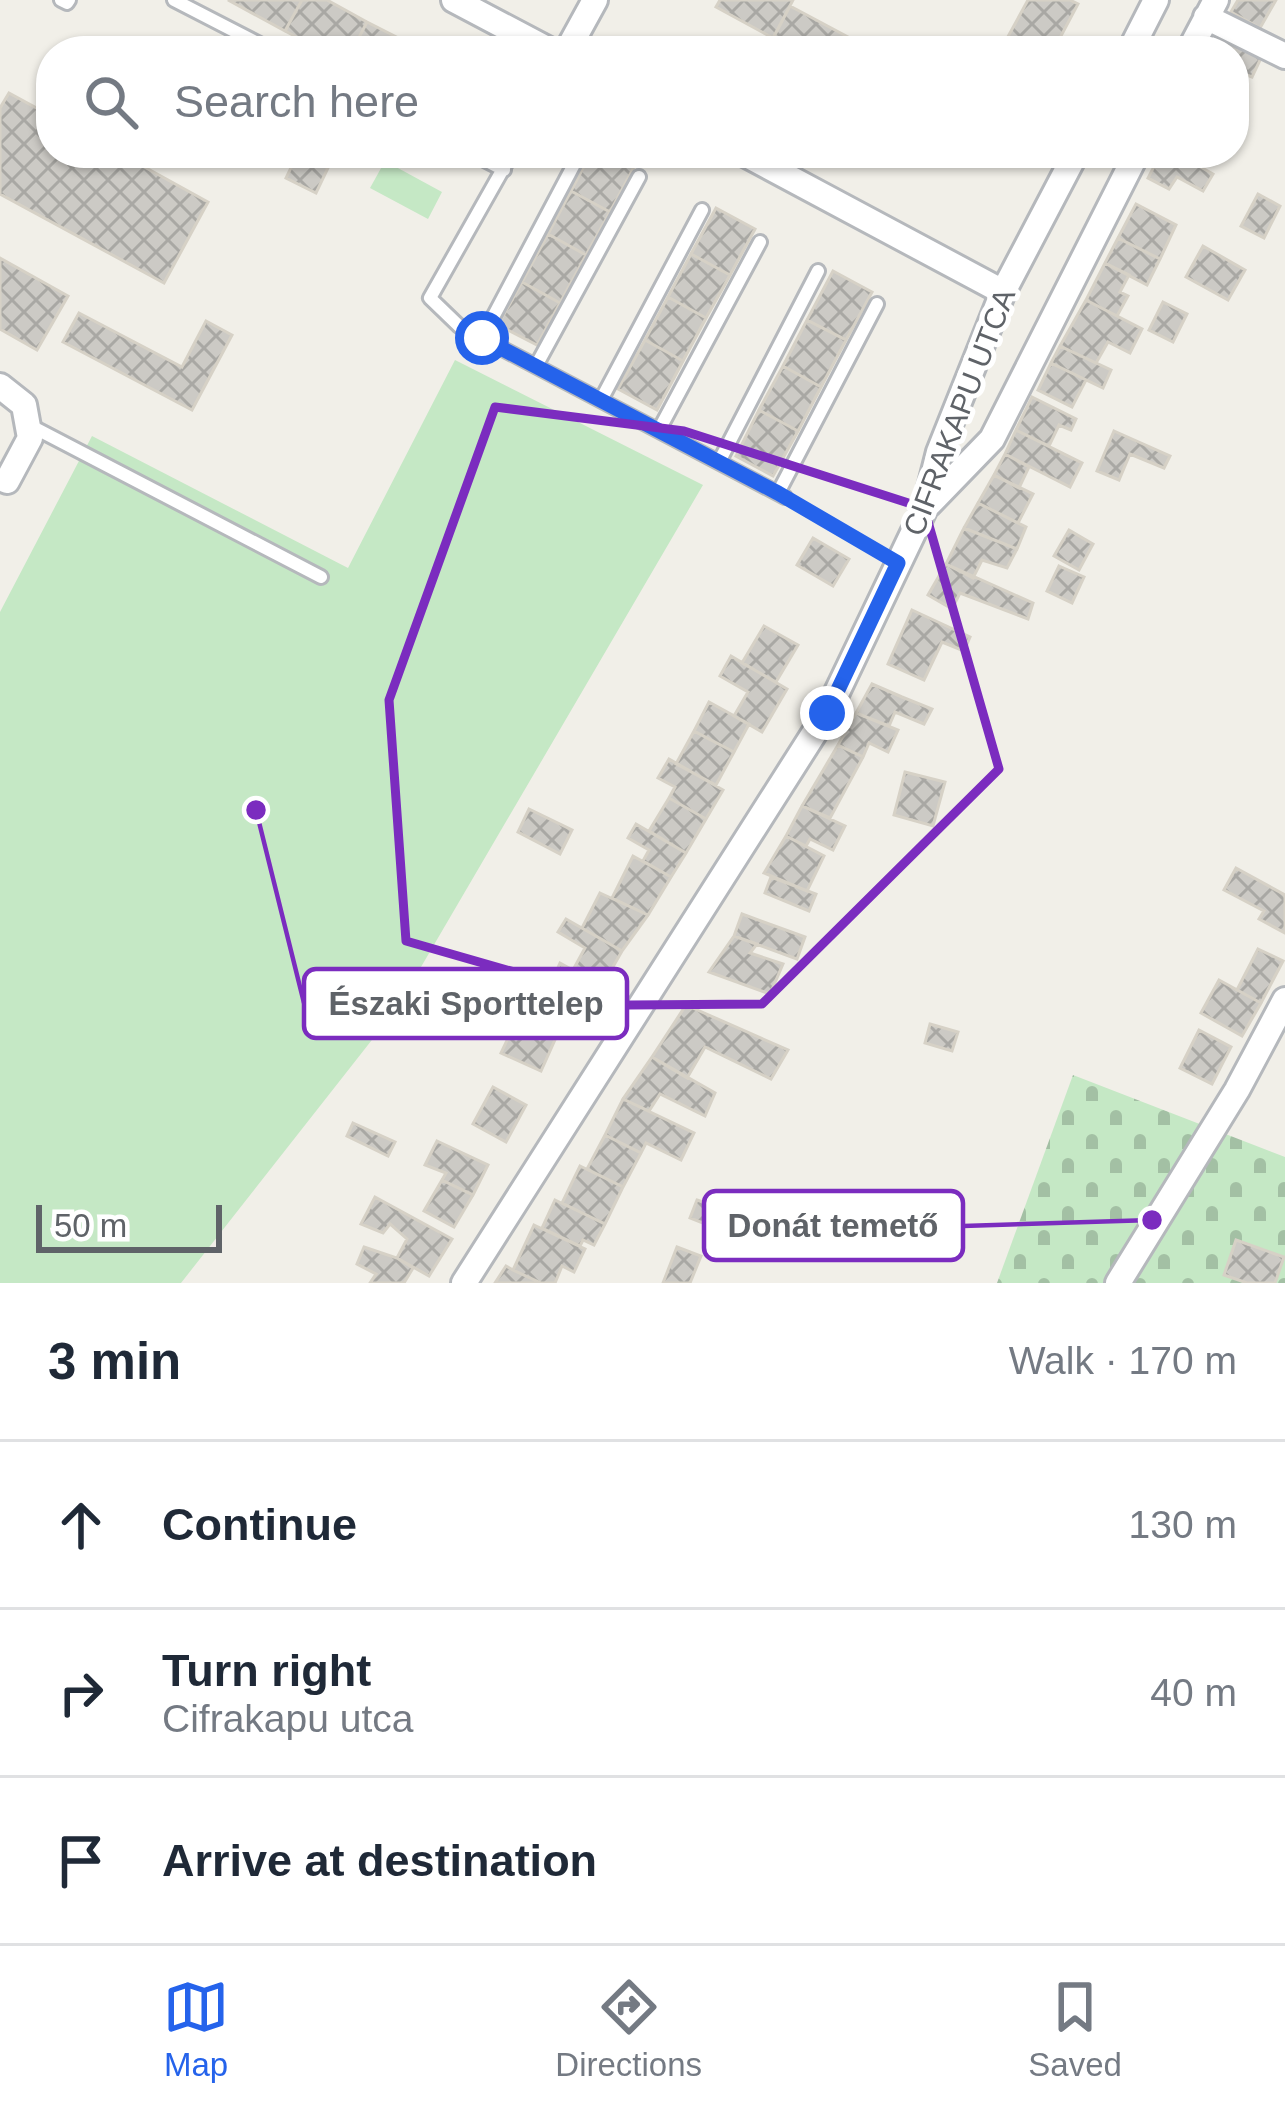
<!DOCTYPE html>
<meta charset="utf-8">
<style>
:root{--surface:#fff;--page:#f2f2f3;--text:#1f2937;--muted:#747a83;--line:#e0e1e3;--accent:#2563eb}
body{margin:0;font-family:Helvetica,sans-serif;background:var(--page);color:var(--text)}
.scale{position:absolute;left:36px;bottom:30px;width:186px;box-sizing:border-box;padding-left:12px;border:6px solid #5f6368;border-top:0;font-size:33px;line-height:42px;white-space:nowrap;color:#5f6368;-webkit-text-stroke:9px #fff;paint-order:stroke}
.stop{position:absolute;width:36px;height:36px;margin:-27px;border:9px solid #2563eb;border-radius:50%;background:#fff}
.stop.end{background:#2563eb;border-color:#fff;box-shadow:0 3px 12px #0008}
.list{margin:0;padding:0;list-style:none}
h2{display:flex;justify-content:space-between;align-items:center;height:156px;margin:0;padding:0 48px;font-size:51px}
h2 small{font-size:39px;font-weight:400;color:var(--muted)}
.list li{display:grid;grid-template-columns:78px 1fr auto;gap:36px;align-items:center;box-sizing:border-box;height:168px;padding:0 48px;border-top:3px solid var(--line)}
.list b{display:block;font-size:45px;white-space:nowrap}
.list p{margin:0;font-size:39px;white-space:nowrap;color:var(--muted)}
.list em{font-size:39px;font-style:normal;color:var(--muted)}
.icon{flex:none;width:66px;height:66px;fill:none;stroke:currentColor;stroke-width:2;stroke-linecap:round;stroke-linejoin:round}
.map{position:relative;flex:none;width:1285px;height:1283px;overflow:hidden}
.search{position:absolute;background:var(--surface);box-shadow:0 3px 9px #0004;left:36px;right:36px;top:36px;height:132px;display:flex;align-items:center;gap:30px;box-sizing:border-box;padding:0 42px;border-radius:48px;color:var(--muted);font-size:45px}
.sheet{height:660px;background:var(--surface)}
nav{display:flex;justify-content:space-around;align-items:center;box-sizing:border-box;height:168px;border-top:3px solid var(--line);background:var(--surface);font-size:33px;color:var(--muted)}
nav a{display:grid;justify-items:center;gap:6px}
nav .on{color:var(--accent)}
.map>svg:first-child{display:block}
.green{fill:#c5e8c5}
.cemetery{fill:url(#cemetery-stones)}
.building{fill:url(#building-cross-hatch);stroke:#d6d1c6;stroke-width:3}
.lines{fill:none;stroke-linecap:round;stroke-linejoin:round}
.lane-casing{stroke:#b5b8bc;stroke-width:18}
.street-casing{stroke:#b5b8bc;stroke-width:30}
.path{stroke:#9cc7a9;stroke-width:4.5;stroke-dasharray:12 6;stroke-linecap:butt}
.lane{stroke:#fff;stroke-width:12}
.street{stroke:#fff;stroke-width:24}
.route{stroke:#2563eb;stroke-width:15}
.marked{fill:none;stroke:#7b2cbf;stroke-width:9;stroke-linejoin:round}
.labels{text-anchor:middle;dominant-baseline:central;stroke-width:10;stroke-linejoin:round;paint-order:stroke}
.street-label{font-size:30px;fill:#5f6368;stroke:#fff}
.leader{fill:none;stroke:#7b2cbf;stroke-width:4.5}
.callout-dot{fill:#7b2cbf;stroke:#fff;stroke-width:4.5}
.callout{fill:#fff;stroke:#7b2cbf;stroke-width:4.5}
.callout-label{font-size:33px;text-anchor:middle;font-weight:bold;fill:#5f6368}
</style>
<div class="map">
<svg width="1285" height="1283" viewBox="0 0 1285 1283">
<defs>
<pattern id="cemetery-stones" width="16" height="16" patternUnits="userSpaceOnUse" patternTransform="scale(3)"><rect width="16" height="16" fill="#c5e8c5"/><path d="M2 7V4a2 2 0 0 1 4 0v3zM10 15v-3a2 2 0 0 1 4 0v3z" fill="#a3c0a4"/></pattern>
<pattern id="building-cross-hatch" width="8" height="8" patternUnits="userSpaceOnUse" patternTransform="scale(3)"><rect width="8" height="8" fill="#cccac5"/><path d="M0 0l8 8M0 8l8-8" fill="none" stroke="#a9a8a4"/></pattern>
</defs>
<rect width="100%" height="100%" fill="#f1efe8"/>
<!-- green -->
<path class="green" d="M385,161L442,192L428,219L370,188Z
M455,360L703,485L397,1008L181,1283H0V612L92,436L348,568Z"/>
<!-- cemetery -->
<path class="cemetery" d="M1073,1075L1285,1157V1283H997Z"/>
<!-- building -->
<path class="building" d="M228,0H302L285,31Z
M302,0H327L367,22L352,51H323L285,31Z
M720,0H793L773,38L716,7Z
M1028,0H1070L1078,4L1053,51H1023L1005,42Z
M1238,0H1276L1260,28L1231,12Z
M790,6L850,38L843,51H778L769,46Z
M367,22L424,51H352Z
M1218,35L1262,56L1252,77L1234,70V51H1210Z
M9,93L51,116V153H119L208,202L164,283L0,194V108Z
M298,153L328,168L316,193L286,178Z
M591,153H607L634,167L610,212L571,191Z
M1161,153H1176L1213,174L1203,191L1177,177L1169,189L1148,178Z
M571,191L610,212L586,255L548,234Z
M1258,194L1280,206L1264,238L1241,226Z
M1136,204L1176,225L1160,259L1118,238Z
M716,208L755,229L730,275L691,254Z
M548,234L586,255L560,303L522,282Z
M1118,238L1160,259L1147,285L1105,263Z
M1203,246L1245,270L1228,300L1186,277Z
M691,254L730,275L706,318L668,297Z
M0,258L68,296L37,350L0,329Z
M1105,263L1129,275L1120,292L1128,296L1117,316L1086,300Z
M833,271L872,292L846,340L807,320Z
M522,282L560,303L537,345L498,325Z
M668,297L706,318L683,361L645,340Z
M1086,300L1142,329L1130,353L1108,342L1096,363L1060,346Z
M1163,302L1187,314L1173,342L1149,330Z
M79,313L182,367L206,321L232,335L192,410L63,342Z
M807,320L846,340L821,387L783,366Z
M645,340L683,361L657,410L618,389Z
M1060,346L1111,370L1103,388L1051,363Z
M1051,363L1086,380L1072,407L1038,390Z
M783,366L821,387L798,431L759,410Z
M1032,397L1076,419L1071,430L1059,425L1049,446L1016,430Z
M759,410L798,431L773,476L736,456Z
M1016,430L1082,463L1070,487L1005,454Z
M1114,431L1170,456L1164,468L1130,454L1119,480L1097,471Z
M1005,454L1029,467L1019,488L994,475Z
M994,475L1033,494L1018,523L978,503Z
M978,503L1026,527L1017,549L964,528Z
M964,528L1017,549L1007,568L982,560L973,578L946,564Z
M1069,530L1093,544L1079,570L1054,556Z
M813,538L849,559L833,586L797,565Z
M946,564L1033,603L1028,619L960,593L952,609L928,595Z
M1059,566L1084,577L1072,603L1047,591Z
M912,610L970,637L964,651L942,642L924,680L888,664Z
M764,626L798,645L776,682L742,663Z
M731,656L787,689L762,732L734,716L748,692L720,676Z
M872,684L902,697L932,709L924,724L895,712L889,726L856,713Z
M709,702L749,724L734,752L694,731Z
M856,713L898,730L888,752L869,743L863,757L838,745Z
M694,731L734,752L716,785L676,764Z
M838,745L863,757L830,818L802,806Z
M669,759L723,790L706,819L669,798L675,787L658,778Z
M905,772L945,782L933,826L894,815Z
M669,798L706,819L686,853L649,831Z
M802,806L845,826L833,850L810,839L806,846L786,836Z
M529,809L572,830L560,854L518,832Z
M636,824L686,853L671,877L643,861L649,850L628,838Z
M786,836L824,856L807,891L764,873Z
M633,856L671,877L648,915L612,898Z
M1236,868L1285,895V933L1259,919L1264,911L1224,890Z
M771,877L816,894L809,911L765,893Z
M600,893L648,915L622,951L582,928Z
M742,914L805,937L797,959L734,936Z
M566,919L622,951L602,986L573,970L585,948L558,932Z
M734,936L757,944L750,953L783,964L770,994L709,972Z
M1258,949L1283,961L1261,1003L1237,990Z
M560,963L593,981L579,1008L547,992Z
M1219,980L1261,1003L1242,1036L1201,1013Z
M686,1005L788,1050L771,1079L705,1047L687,1078L652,1057Z
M519,1015L558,1033L541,1071L501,1053Z
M930,1024L958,1032L952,1051L925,1043Z
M1199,1030L1231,1047L1212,1084L1180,1068Z
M652,1057L715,1093L705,1116L660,1094L649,1111L623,1099Z
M493,1087L526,1105L506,1142L473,1124Z
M623,1099L694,1133L681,1160L646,1143L641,1153L605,1135Z
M353,1123L395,1142L388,1156L347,1136Z
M605,1135L641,1153L623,1187L587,1169Z
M437,1141L488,1165L473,1195L442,1180L446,1173L425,1165Z
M580,1166L623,1187L605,1224L562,1203Z
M442,1180L473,1195L454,1227L424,1211Z
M375,1197L452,1239L429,1276L397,1258L407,1239L390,1224L383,1233L361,1224Z
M555,1200L605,1224L594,1245L583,1240L580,1246L542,1228Z
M697,1200L721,1208L713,1227L690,1218Z
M534,1225L585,1249L574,1272L562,1266L555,1283H541L513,1270Z
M1236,1240L1284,1257L1275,1283H1247L1224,1275Z
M364,1247L397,1258L413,1268L404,1283H370L376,1274L357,1264Z
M677,1247L701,1256L690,1283H663Z
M506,1266L513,1270L541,1283H495Z"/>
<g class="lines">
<defs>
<path id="lane" d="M61,0L67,3L69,0
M174,0L273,51
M471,153L504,170
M512,153L430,298L459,326L785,497
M482,338L580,153
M536,366L639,177
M601,400L702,210
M29,425L321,577
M659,430L760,242
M719,462L818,271
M778,493L877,304"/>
<path id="street" d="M454,0L551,51
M1206,17L1285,56
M567,51L595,0
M1130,51L1156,0
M1189,51L1216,0
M743,153L1003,292
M0,386L24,405L30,438L7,481
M929,504L992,439L1137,153
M464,1283L827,713L925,508L939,452L1003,292L1076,153
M1118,1283L1237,1090L1285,1000"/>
</defs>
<!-- lane casing -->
<use href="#lane" class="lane-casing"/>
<!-- street casing -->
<use href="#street" class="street-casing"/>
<!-- path -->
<path class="path" d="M800,506L878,552"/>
<!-- lane -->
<use href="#lane" class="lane"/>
<!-- street -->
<use href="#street" class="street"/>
</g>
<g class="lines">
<!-- route -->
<path class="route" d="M482,338L778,493L898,563L827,713"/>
</g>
<!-- marked area -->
<path class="marked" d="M495,407L684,431L924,508L999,769L762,1004L629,1005L406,941L389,700Z"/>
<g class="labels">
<!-- street labels -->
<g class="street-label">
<text transform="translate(959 412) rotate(-69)">CIFRAKAPU UTCA</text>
</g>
</g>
<!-- callouts -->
<path class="leader" d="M256 810L304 1003M1152 1220L963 1226"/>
<g class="callout-dot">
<circle cx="256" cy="810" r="12"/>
<circle cx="1152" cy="1220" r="12"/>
</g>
<g class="callout">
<rect x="304" y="969" width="323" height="69" rx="12"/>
<rect x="704" y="1191" width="259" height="69" rx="12"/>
</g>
<g class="callout-label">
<text x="466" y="1015">Északi Sporttelep</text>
<text x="833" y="1237">Donát temető</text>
</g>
</svg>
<div class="scale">50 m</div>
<div class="stop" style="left:482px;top:338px"></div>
<div class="stop end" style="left:827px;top:713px"></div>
<div class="search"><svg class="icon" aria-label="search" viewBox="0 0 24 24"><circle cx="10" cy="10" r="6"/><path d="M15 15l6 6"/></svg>Search here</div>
</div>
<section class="sheet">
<h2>3 min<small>Walk · 170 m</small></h2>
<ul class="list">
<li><svg class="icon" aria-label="ahead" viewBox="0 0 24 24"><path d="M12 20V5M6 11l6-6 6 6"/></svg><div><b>Continue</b></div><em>130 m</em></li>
<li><svg class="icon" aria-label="right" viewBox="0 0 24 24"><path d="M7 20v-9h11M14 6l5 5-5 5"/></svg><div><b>Turn right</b><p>Cifrakapu utca</p></div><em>40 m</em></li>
<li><svg class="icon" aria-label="arrive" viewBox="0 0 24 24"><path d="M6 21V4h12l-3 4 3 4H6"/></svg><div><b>Arrive at destination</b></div></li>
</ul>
</section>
<nav>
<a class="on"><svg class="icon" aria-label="map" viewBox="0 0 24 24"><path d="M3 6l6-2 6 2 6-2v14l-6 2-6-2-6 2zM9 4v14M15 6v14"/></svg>Map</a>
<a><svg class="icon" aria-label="directions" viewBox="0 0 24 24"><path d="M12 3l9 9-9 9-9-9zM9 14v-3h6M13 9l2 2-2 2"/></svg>Directions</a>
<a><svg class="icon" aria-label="saved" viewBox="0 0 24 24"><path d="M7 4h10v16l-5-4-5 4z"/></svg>Saved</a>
</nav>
